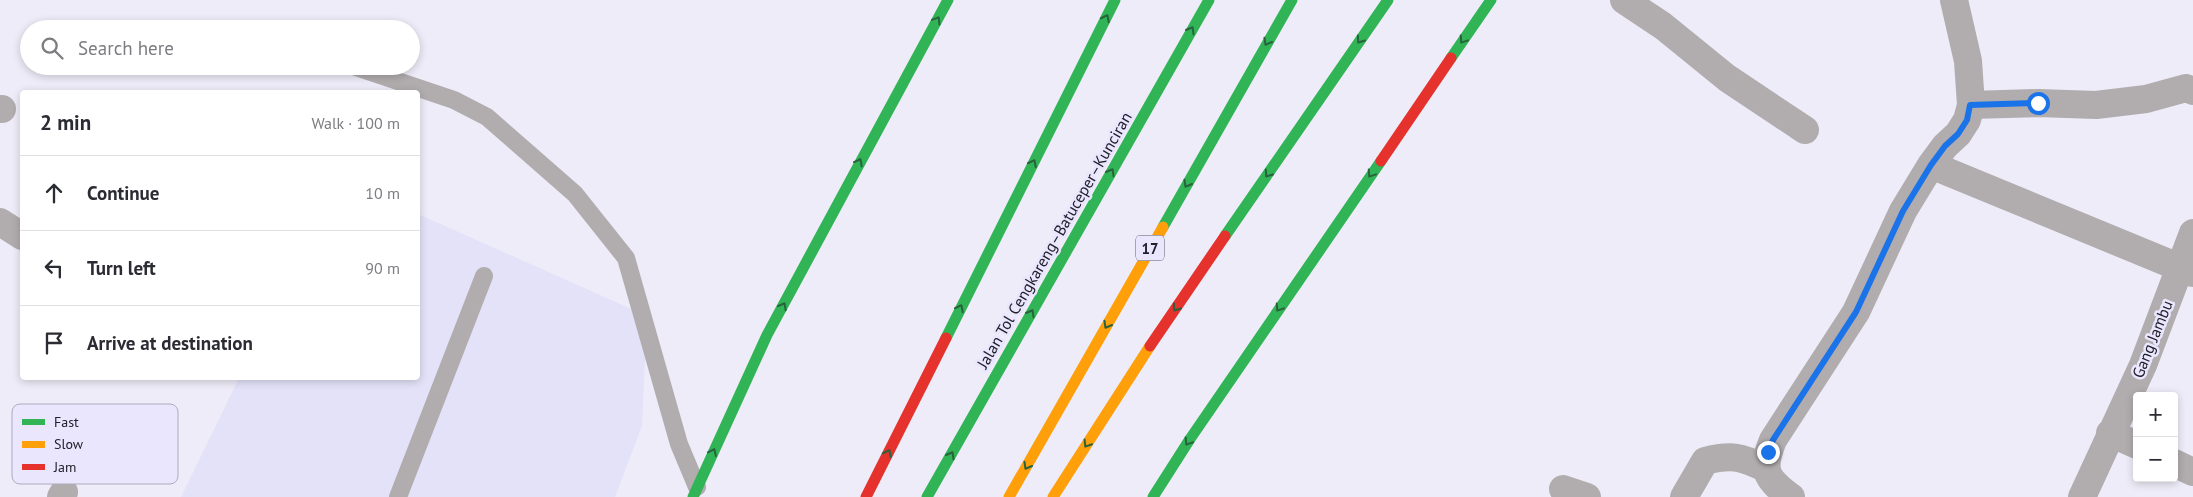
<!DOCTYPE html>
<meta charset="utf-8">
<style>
:root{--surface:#fff;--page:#f2f2f3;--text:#2b2b33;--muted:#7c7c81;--line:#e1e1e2}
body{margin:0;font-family:"PT Sans",sans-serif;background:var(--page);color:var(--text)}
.controls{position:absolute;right:15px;bottom:15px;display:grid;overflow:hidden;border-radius:5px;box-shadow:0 2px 8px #0003}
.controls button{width:45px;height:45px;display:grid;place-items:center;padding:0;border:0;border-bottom:1px solid var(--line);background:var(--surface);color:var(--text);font:25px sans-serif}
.stop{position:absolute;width:15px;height:15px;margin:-11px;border:4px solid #1a73e8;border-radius:50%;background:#fff}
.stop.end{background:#1a73e8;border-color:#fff;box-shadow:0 1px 5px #0008}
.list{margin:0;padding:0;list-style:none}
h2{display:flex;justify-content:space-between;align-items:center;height:65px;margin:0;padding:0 20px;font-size:21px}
h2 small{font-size:16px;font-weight:400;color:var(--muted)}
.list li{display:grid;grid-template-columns:32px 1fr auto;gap:15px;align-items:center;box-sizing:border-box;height:75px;padding:0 20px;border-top:1px solid var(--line)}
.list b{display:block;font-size:19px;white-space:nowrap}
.list em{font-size:16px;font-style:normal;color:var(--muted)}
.icon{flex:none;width:28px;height:28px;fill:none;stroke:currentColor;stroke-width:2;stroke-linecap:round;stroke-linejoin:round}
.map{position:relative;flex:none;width:2193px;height:497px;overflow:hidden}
.search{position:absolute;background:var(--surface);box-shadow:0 2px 8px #0003;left:20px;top:20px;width:400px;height:55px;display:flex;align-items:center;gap:12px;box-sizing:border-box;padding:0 18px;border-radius:28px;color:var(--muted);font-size:19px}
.panel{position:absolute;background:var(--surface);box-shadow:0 2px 8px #0003;left:20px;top:90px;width:400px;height:290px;border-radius:5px}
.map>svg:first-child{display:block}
.built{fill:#e4e2f8}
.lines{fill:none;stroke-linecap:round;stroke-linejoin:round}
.lane{stroke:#b1acae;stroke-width:18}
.street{stroke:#b1acae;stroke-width:28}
.fast{stroke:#30b455;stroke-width:11}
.slow{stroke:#ff9f0a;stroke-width:11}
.jam{stroke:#e5322d;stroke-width:11}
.oneway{stroke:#28633d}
.route{stroke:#1a73e8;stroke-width:6}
.labels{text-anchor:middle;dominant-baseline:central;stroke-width:5;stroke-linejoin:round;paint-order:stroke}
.shield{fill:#e9e6fe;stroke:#5d5b69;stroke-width:1}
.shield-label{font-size:15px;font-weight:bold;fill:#212029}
.street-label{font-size:16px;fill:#212029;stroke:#e9e6fe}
.key{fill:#e9e6fe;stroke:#adabbe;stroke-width:1}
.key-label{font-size:14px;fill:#212029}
</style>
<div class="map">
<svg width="2193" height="497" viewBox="0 0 2193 497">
<rect width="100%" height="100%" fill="#edecf8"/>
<!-- built -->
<path class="built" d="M418,214L647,316L642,426L615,497H181L239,378H418Z"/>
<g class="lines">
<!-- lane -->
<path class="lane" d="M353,66L454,100L487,117L575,194L626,258L679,444L697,487
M398,497L484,276"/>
<!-- street -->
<path class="street" d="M1624,0L1663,26L1727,78L1805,130
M1971,105L2038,103L2096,105L2146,99L2186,88L2193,91
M0,109H2
M1931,165L2193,273
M0,222L22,236
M2110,433L2137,445
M2174,463L2193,472
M1563,489L1587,497
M61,497L64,492
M1684,497L1705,461C1732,454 1741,457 1765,468
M1791,497C1765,478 1761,470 1773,440L1856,312L1903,211L1931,165L1945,146L1958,134L1967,120L1971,105L1968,61L1954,0
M2082,497L2143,365L2193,233"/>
<!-- fast -->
<path class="fast" d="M1451,58L1491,0
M1163,227L1292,0
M1225,236L1388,0
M946,338L1115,0
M693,497L767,335L948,0
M927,497L1209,0
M1153,497L1190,439L1381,161"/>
<!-- slow -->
<path class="slow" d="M1009,497L1163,227
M1053,497L1150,346"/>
<!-- jam -->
<path class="jam" d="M1381,161L1451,58
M1150,346L1225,236
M866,497L946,338"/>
</g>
<!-- one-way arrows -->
<defs><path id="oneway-chevron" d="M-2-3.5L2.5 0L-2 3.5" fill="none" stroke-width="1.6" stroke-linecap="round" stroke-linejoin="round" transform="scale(1.25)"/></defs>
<g class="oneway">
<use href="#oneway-chevron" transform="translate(1106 18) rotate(-63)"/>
<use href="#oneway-chevron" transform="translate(937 20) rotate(-59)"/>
<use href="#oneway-chevron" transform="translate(1191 30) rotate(-60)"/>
<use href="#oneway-chevron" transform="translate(1360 40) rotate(125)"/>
<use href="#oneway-chevron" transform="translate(1463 40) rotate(124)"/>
<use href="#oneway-chevron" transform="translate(1267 42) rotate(120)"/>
<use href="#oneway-chevron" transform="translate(859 162) rotate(-62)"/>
<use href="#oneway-chevron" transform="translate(1033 163) rotate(-63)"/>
<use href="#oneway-chevron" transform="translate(1111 172) rotate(-60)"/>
<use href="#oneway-chevron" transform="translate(1268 174) rotate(125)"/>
<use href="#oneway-chevron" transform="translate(1371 174) rotate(124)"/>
<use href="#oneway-chevron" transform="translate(1187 184) rotate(120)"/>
<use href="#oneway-chevron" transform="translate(783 306) rotate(-62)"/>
<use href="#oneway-chevron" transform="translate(960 308) rotate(-63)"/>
<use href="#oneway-chevron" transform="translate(1176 308) rotate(125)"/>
<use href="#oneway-chevron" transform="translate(1279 308) rotate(124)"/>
<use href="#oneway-chevron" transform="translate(1031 313) rotate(-60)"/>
<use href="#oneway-chevron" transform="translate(1107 325) rotate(120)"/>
<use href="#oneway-chevron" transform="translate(1188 442) rotate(123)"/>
<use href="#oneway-chevron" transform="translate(1087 444) rotate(122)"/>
<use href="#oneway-chevron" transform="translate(713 452) rotate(-65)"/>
<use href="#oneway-chevron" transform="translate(888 453) rotate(-63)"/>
<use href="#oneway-chevron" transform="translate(951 455) rotate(-60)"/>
<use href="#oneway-chevron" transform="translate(1027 466) rotate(120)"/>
</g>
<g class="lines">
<!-- route -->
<path class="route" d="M1768,452L1773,440L1856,312L1903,211L1931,165L1945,146L1958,134L1967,120L1970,105L2038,103"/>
</g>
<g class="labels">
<!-- shield labels -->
<rect class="shield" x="1136" y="235.5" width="28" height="25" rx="4"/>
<g class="shield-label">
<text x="1150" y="248">17</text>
</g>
<!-- street labels -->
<g class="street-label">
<text transform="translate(1054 240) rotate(-60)">Jalan Tol Cengkareng–Batuceper–Kunciran</text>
<text transform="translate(2152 339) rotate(-68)">Gang Jambu</text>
</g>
</g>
<!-- legend -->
<rect x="12" y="404" width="166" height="80" rx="8" class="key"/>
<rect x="22" y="419" width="23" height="6" fill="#30b455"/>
<rect x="22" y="441" width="23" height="7" fill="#ff9f0a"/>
<rect x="22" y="464" width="23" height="6" fill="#e5322d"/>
<g class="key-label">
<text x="54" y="427">Fast</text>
<text x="54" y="449">Slow</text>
<text x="54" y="472">Jam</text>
</g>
</svg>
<div class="controls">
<button>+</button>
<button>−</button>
</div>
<div class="stop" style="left:2038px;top:103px"></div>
<div class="stop end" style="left:1768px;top:452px"></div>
<div class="search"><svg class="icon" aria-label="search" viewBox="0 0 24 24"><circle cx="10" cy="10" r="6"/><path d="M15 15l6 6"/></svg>Search here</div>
<section class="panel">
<h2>2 min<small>Walk · 100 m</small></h2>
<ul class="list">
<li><svg class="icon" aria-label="ahead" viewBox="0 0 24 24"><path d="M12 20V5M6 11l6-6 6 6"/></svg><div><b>Continue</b></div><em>10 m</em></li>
<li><svg class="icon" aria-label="left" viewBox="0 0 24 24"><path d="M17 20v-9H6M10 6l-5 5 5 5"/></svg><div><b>Turn left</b></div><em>90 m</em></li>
<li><svg class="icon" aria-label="arrive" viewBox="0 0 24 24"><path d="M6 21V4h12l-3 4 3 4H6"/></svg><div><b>Arrive at destination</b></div></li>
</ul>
</section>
</div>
